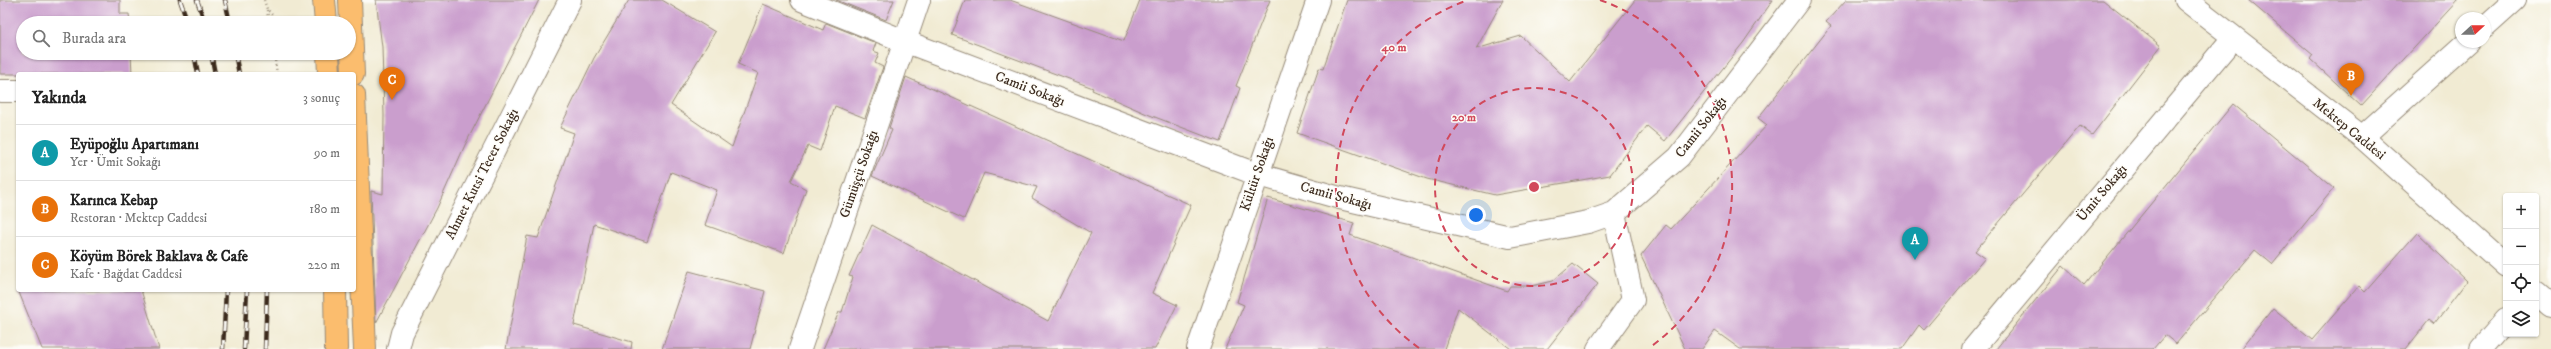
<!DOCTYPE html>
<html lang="tr">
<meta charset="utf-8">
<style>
:root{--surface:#fff;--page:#f2f2f2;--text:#222;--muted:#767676;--line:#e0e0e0;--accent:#0b8043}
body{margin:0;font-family:"IM FELL DW Pica",serif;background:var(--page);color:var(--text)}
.controls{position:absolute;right:12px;bottom:12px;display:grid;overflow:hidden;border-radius:4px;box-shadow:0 1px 3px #0004}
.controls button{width:36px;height:36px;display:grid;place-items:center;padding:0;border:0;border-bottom:1px solid var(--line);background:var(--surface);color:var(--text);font:20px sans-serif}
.compass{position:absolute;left:2455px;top:12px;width:36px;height:36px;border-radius:50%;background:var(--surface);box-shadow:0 1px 3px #0004;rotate:69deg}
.you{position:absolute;left:1476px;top:215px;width:14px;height:14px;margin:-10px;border:3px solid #fff;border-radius:50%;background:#1a73e8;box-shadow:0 0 0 6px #1a73e833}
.badge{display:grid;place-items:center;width:26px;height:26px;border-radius:50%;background:var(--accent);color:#fff;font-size:13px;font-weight:700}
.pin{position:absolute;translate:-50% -33px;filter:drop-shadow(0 1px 2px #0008)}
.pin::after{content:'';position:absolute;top:21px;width:14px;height:12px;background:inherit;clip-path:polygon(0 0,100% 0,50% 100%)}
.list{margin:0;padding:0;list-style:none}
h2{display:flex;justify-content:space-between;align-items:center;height:52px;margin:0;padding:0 16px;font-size:17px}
h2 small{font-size:13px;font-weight:400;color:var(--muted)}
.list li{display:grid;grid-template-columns:26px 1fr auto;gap:12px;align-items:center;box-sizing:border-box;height:56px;padding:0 16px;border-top:1px solid var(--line)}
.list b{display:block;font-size:15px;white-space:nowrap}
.list p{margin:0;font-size:13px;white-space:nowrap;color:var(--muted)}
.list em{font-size:13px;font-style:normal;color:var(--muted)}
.icon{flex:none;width:22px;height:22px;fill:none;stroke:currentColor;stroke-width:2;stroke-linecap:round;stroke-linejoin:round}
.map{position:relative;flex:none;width:2551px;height:349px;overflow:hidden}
.search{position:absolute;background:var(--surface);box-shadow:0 1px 3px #0004;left:16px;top:16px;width:340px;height:44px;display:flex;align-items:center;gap:10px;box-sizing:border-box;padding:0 14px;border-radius:22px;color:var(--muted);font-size:15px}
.panel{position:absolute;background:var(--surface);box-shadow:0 1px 3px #0004;left:16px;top:72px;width:340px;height:220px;border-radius:4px}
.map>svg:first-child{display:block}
.building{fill:#ca9ecd}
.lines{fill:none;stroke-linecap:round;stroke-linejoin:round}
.pedestrian-casing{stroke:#968a78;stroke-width:24}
.minor-casing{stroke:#968a78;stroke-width:24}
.tertiary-casing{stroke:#968a78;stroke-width:24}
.primary-casing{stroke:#968a78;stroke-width:24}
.path{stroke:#968a78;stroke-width:2.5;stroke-dasharray:1 3;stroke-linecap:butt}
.pedestrian{stroke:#fff;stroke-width:22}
.minor{stroke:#fff;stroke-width:22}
.tertiary{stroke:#fff;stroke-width:22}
.primary{stroke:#fbbd6e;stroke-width:22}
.rail-casing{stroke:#3b2a1e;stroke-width:4.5}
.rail{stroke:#fdfcf7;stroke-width:3;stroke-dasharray:9;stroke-linecap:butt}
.ring{fill:none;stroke:#d1495b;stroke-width:2;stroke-dasharray:7 5}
.labels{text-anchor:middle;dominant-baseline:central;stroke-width:3;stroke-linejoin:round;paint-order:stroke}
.street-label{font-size:14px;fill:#3b2a1e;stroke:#fdfcf7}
.centre{fill:#d1495b;stroke:#fdfcf7;stroke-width:2}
.ring-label{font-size:12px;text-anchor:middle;font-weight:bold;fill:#d1495b;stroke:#fdfcf7;stroke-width:3;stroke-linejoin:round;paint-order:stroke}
</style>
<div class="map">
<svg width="2551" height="349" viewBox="0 0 2551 349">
<rect width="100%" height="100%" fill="#fdfcf7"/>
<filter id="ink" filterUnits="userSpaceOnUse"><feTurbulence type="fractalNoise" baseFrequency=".025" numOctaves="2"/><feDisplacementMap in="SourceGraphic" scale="8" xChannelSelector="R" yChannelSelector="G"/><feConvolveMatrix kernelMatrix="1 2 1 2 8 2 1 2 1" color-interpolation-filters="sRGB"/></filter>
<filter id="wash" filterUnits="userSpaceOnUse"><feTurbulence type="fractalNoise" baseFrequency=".012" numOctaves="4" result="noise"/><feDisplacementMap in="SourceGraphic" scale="16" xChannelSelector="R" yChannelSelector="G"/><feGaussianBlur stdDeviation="0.9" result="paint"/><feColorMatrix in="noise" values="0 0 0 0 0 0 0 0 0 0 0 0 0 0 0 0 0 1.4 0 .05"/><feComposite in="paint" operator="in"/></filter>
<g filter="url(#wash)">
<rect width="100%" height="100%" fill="#f1ebd3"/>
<g id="blocks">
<!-- building -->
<path class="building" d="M0,0H120V14H129L130,23H23V53H131L132,74H0Z
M376,0H539L465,145L437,208L376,323L371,191L383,194L384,115L382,47Z
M629,0H662L715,32L671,105L732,147L758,73L738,64L763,4L823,30L826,23L876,43L873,51L879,53L875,63L883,67L865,118L835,106L820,151L808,146L791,181L806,189L784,253L705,225L717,190L671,172L647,242L594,224L574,325L632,342L631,349H506L527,236L538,238L574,133L560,128L594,58Z
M836,0H894L886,20Z
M965,0H1010L1124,41L1140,0H1270L1236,86L1240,88L1220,142L1147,114L1092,90L1093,88L952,35Z
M1347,0H1503L1476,49L1521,36L1570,82L1635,0H1773L1743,43L1665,141L1647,126L1610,175L1495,195L1427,179L1297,133L1319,68L1323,69Z
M1846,0H2103L2161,46L2092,135L2080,126L1975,251L1985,258L1924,330L1919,325L1902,349H1740L1715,331L1702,349H1685L1641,256L1666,225L1671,229L1767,125L1758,118L1831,26L1826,22Z
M2248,0H2458L2361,106L2310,59L2313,55Z
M906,77L1191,205L1152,293L1177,305L1155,349H823L839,312H842L853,277L849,276L872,225L1048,321L1091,233L1032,198L1037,187L984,173L964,219L872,176L892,130L889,128Z
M2233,104L2334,188L2272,264L2255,250L2176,344L2165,335L2153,349H1996L2063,266L2084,285Z
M1268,198L1354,223L1350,235L1507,291L1510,286H1532L1553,281L1573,264L1598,284L1547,349H1511L1458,308L1444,349H1225L1244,305L1237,302Z
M2417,233L2467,281L2434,324L2429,320L2406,349H2241L2273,308L2312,340L2359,286L2365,292Z
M689,271L765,291L750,349H662Z
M18,290H141L159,349H42Z"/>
</g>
</g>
<g filter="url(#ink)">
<use href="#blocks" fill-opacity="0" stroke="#968a78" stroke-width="1"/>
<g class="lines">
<defs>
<path id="pedestrian" d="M802,0L904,41"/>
<path id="minor" d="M2485,27L2515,0
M904,41L1256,174L1340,198L1510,237L1588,222L1614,213L1679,157L1799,0
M0,91H18
M2362,137L2468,42
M398,349L402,333L570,0
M800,349L919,0
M1198,349L1318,0
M1598,349L1633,300L1614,213
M1973,349L2233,38
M2481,349L2506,320"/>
<path id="tertiary" d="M2186,0L2362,137L2506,266
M2536,293L2551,306"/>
<path id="primary" d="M324,0L326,23
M350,0L353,74
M328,53L329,74
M354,95L365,349
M335,290L336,349"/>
</defs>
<!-- pedestrian casing -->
<use href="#pedestrian" class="pedestrian-casing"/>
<!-- minor casing -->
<use href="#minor" class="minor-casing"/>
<!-- tertiary casing -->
<use href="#tertiary" class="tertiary-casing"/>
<!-- primary casing -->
<use href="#primary" class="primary-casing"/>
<!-- path -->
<path class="path" d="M264,0L267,9L279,23
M267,10L269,23
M274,53L277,74"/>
<!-- pedestrian -->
<use href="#pedestrian" class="pedestrian"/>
<!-- minor -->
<use href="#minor" class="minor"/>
<!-- tertiary -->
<use href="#tertiary" class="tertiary"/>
<!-- primary -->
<use href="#primary" class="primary"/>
<defs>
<path id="rail" d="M180,0L188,23
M197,0L205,23
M225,0L230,23
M194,53L198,74
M211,53L215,74
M235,53L239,74
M223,349L226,290
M244,349L247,290
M265,349L267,290"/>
</defs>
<!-- rail casing -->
<use href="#rail" class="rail-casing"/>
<!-- rail -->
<use href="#rail" class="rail"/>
</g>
</g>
<!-- distance rings -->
<g class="ring">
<circle cx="1534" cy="187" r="99"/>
<path d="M1419 348A198 198 0 0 1 1468 0M1600 0A198 198 0 0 1 1649 348"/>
</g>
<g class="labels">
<!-- street labels -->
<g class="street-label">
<text transform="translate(1030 89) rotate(21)">Camii Sokağı</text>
<text transform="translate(1701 127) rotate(-52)">Camii Sokağı</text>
<text transform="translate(2349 129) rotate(39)">Mektep Caddesi</text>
<text transform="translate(482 174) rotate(-63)">Ahmet Kutsi Tecer Sokağı</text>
<text transform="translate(859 174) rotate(-71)">Gümüşçü Sokağı</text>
<text transform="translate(1257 174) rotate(-71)">Kültür Sokağı</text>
<text transform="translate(2102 193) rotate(-50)">Ümit Sokağı</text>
<text transform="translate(1336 196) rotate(15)">Camii Sokağı</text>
</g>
</g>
<circle cx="1534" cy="187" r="6" class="centre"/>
<g class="ring-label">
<text x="1394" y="51">40 m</text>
<text x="1464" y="121">20 m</text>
</g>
</svg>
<div class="controls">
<button>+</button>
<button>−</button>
<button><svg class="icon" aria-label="locate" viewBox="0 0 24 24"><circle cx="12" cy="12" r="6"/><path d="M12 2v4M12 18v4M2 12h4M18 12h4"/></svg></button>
<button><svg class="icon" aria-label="layers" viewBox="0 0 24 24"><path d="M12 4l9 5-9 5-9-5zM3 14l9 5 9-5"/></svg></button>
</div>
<svg class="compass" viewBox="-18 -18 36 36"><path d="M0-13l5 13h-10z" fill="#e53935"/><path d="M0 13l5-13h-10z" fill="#767676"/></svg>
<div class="you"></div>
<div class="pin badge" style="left:1915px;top:260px;background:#0f9aa8">A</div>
<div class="pin badge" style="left:2351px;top:96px;background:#e8710a">B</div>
<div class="pin badge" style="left:392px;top:100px;background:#e8710a">C</div>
<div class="search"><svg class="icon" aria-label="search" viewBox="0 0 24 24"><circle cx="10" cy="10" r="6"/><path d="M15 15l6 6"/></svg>Burada ara</div>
<section class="panel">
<h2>Yakında<small>3 sonuç</small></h2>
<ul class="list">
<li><span class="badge" style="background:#0f9aa8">A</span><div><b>Eyüpoğlu Apartımanı</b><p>Yer · Ümit Sokağı</p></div><em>90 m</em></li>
<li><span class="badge" style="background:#e8710a">B</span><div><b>Karınca Kebap</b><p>Restoran · Mektep Caddesi</p></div><em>180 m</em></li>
<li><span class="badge" style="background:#e8710a">C</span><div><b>Köyüm Börek Baklava &amp; Cafe</b><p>Kafe · Bağdat Caddesi</p></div><em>220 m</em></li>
</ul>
</section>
</div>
